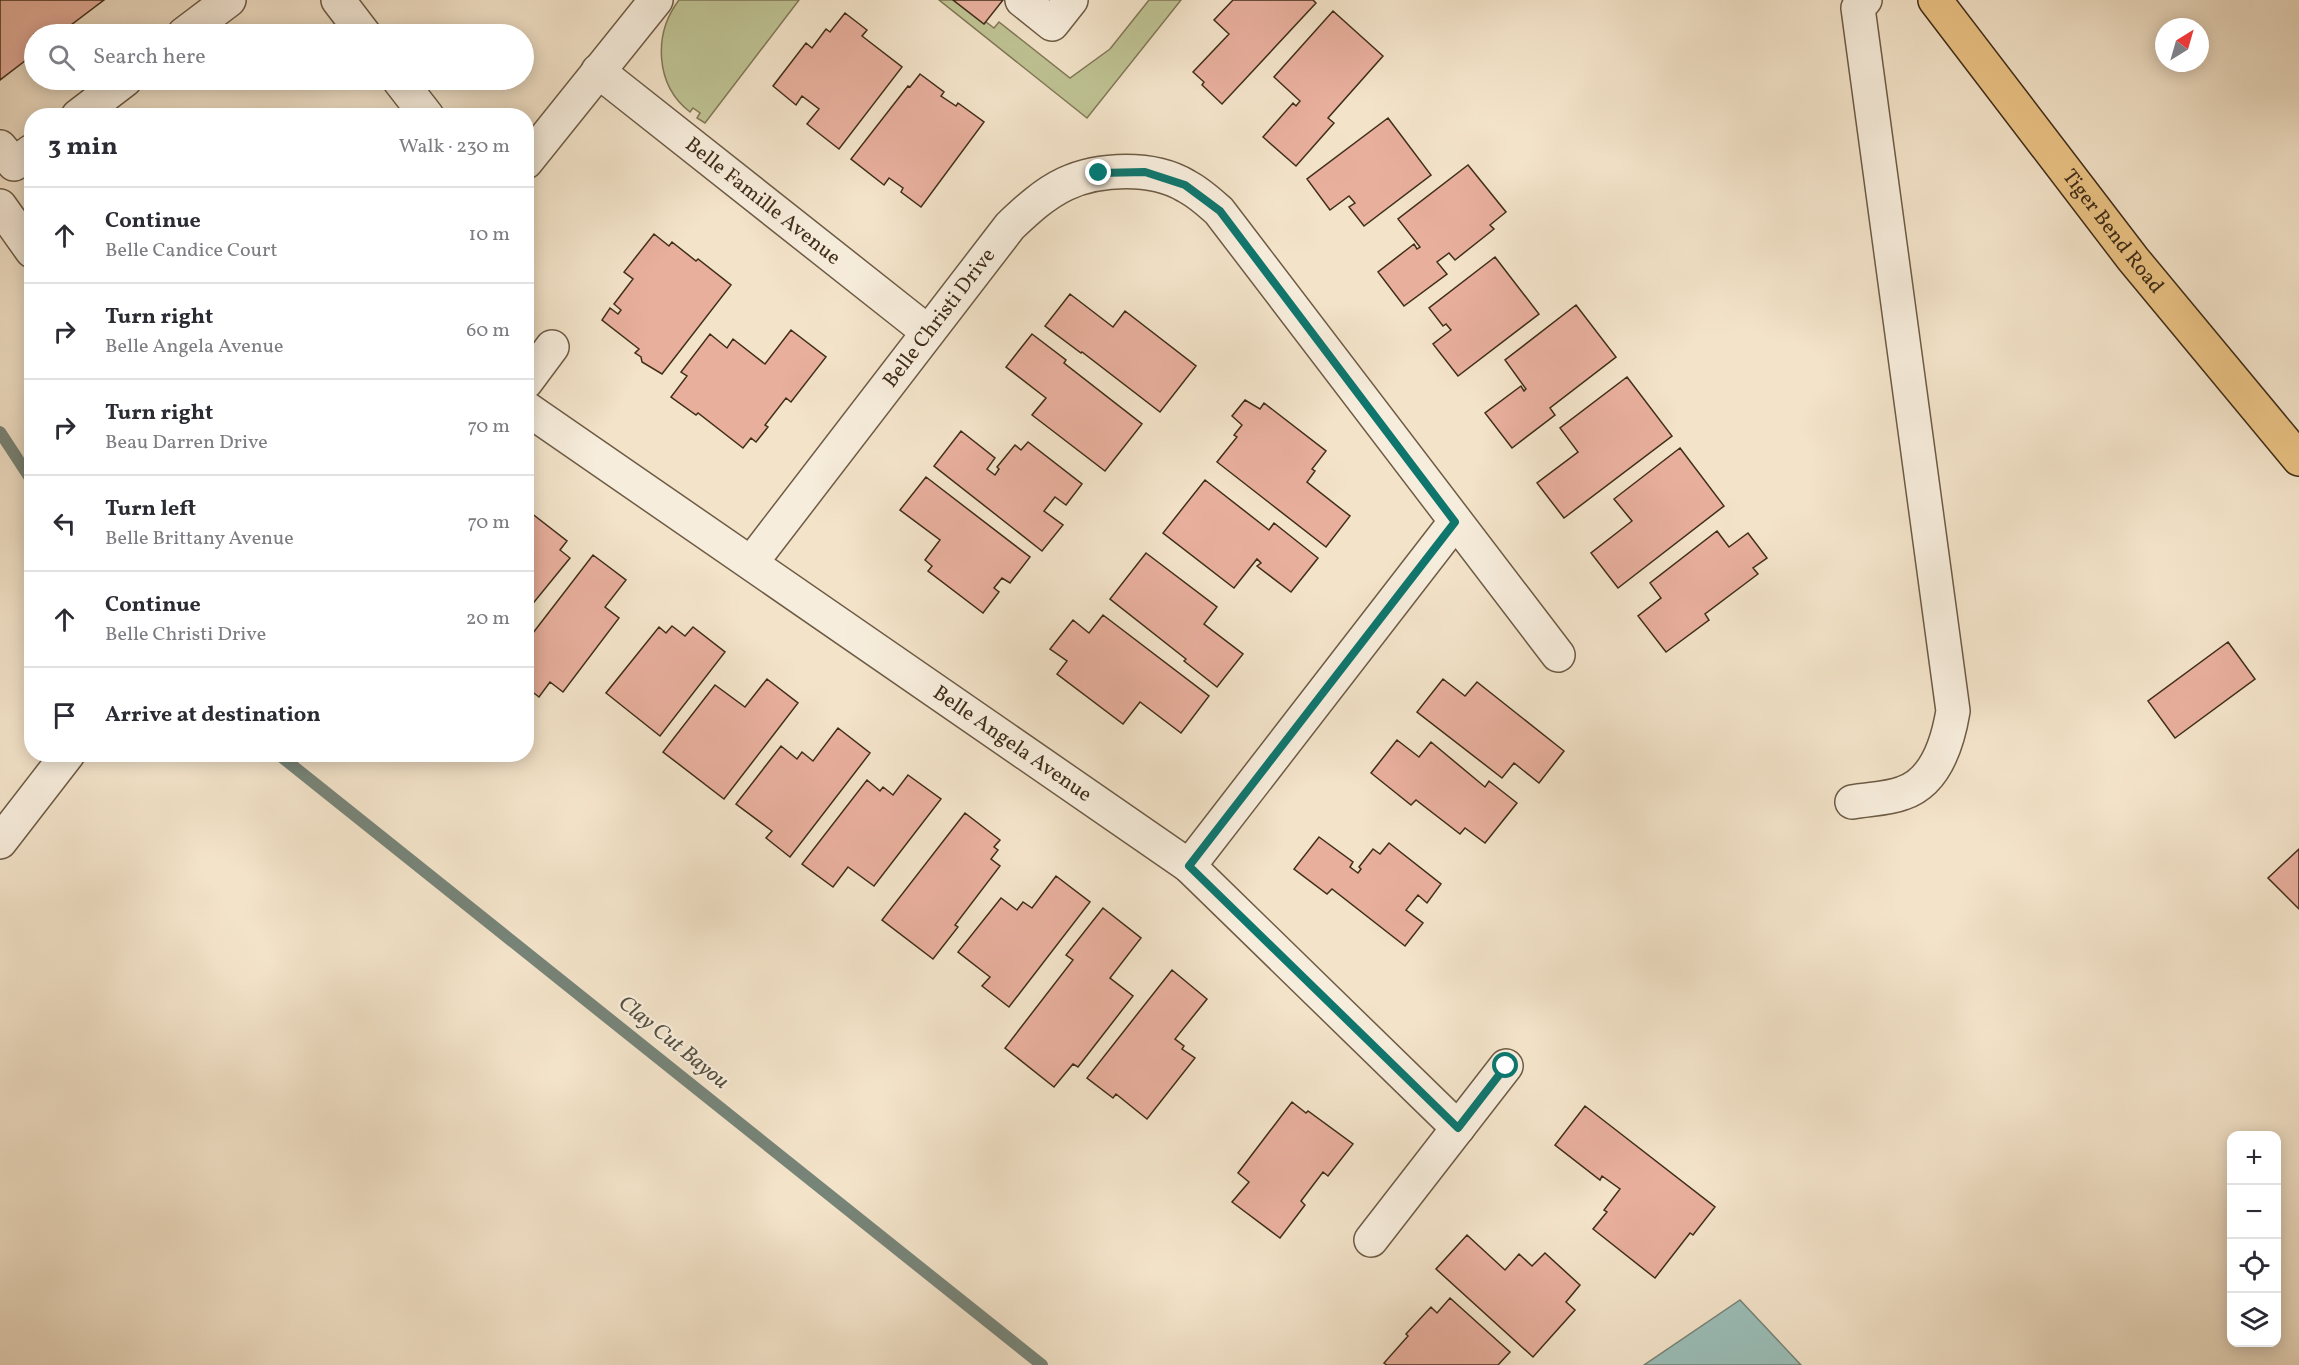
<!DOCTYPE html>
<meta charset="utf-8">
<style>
:root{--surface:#fff;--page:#f7f7f7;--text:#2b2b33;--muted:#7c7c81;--line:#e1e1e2}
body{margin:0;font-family:Vollkorn,serif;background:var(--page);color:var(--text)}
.controls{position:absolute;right:18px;bottom:18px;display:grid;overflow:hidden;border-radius:12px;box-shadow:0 3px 15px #0003}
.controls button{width:54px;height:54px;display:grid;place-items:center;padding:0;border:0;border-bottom:2px solid var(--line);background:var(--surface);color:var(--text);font:30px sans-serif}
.compass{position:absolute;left:2155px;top:18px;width:54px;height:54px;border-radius:50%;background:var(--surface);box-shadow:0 3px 15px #0003;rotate:37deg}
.stop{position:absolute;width:18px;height:18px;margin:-14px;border:4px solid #0f766e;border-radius:50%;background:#fff}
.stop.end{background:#0f766e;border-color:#fff;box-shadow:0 2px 6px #0008}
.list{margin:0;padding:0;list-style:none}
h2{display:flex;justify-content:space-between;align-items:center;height:78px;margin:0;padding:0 24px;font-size:26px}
h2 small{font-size:20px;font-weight:400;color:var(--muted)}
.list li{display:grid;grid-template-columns:39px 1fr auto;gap:18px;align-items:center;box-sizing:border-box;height:96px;padding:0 24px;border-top:2px solid var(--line)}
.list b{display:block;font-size:22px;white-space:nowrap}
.list p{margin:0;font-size:20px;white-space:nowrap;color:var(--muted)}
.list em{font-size:20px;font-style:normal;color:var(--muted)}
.icon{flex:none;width:33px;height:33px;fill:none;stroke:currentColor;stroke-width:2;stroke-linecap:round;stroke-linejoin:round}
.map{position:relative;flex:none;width:2299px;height:1365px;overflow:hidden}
.search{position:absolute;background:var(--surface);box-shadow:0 3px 15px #0003;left:24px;top:24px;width:510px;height:66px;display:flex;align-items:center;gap:15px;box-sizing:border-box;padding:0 21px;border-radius:33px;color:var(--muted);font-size:22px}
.panel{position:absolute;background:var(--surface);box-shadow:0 3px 15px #0003;left:24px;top:108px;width:510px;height:654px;border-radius:24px}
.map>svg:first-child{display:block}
.green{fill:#bfc394;stroke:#807856;stroke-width:1.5}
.water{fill:#9bbeb8;stroke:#778478;stroke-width:1.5}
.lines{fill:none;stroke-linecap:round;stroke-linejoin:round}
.stream{stroke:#778478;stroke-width:12}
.building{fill:#e8af9d;stroke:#402e19;stroke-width:1.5}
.minor-casing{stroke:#6d5b45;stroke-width:36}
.major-casing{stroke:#402e19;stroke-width:36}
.minor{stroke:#f7eddc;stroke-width:33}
.major{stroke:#eac284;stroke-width:33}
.route{stroke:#0f766e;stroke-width:8}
.labels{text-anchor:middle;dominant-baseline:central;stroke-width:4.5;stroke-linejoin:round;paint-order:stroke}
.street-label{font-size:21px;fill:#402e19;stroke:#f7eddc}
.water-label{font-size:22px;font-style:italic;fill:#575241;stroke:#f7eddc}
</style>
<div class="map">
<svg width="2299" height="1365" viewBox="0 0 2299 1365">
<rect width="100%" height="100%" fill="#f3e3c9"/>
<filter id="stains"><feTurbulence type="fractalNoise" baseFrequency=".00333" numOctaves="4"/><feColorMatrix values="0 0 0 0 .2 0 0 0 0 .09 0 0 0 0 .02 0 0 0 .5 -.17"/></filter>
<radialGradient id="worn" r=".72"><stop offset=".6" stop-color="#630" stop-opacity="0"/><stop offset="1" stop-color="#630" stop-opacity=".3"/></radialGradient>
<!-- green -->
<path class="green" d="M679,0H799L705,123L697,118L700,113L693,108L690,112C655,85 653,34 679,0Z
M939,0H953L984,24L986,22L994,28L999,22L1070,78L1110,49L1149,0H1181L1087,118Z"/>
<!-- water -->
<path class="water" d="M1740,1300L1801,1365H1644Z"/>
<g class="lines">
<!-- stream -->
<path class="stream" d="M0,432L32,481
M278,754L1042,1365"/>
</g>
<!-- building -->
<path class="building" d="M0,0H104L59,34H34V54L0,80Z
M953,0H1003L984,24Z
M1233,0H1313L1316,3L1222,104L1202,85L1204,82L1193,72L1229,34L1214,20Z
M1333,11L1383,56L1328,118L1334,123L1296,166L1263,137L1293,103L1296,106L1300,101L1274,77Z
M845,13L867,30L862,36L902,67L839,149L807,124L819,109L802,96L796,105L773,86L806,43L812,48L826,29L830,32Z
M920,74L944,92L941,96L956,106L958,103L984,122L921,207L901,192L903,188L889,178L884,185L851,159L908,86L910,87Z
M1388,118L1431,175L1364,226L1349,207L1355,203L1349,196L1330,210L1307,179Z
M1468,165L1506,212L1490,225L1494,229L1455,260L1449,253L1437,262L1447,274L1404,306L1378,272L1414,244L1417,249L1420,247L1398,219Z
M654,234L669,246L672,242L696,261L698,259L731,285L662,374L642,362L641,357L635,353L639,349L602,320L610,308L618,314L621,310L614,304L633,279L624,272Z
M1495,257L1539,314L1458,376L1433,344L1451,330L1446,324L1443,326L1429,308Z
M1070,294L1113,327L1125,311L1196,366L1160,412L1082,352L1081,353L1045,326Z
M1576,305L1616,357L1550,408L1555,415L1512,448L1485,413L1521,386L1524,391L1526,389L1505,360Z
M791,330L826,357L791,402L786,398L765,425L768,427L756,442L751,438L743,448L698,413L696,415L671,397L687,376L681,372L710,334L727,348L733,339L765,364Z
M1032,334L1066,360L1064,363L1142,424L1105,471L1032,415L1046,398L1006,367Z
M1627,377L1672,436L1564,518L1537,483L1578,452L1560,428Z
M1245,400L1260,409L1264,403L1326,451L1312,469L1315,471L1307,482L1350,516L1326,547L1217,462L1237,437L1234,435L1242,425L1232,416Z
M961,431L995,458L987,469L995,475L999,469L997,467L1015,445L1021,450L1028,442L1082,484L1066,505L1055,497L1044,511L1063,525L1042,551L934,466Z
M1680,448L1724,506L1618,588L1591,553L1632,521L1614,499Z
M926,477L1030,557L1010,583L1002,578L994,588L999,592L983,613L928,571L932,566L925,560L940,540L900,510Z
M1205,480L1269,530L1274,523L1318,558L1291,592L1257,566L1261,563L1257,559L1234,588L1163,533Z
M526,509L567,541L560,550L570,558L526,612Z
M1717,531L1729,547L1748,533L1767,558L1753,568L1758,574L1705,614L1709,620L1666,652L1638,616L1661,598L1650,583Z
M1146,553L1217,607L1204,624L1243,654L1217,687L1184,661L1186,659L1110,599Z
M593,555L626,580L605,607L619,618L563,692L550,682L539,697L526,687V674L531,668L526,664V642Z
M1103,615L1209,696L1181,733L1140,702L1123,724L1057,674L1067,661L1050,649L1073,620L1089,633Z
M672,626L685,636L693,627L725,652L660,736L606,693L659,627L666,633Z
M2228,642L2255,679L2175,738L2148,701Z
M767,679L798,703L724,799L663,752L715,685L745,707Z
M1443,679L1465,696L1477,682L1564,751L1539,783L1514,763L1502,778L1417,712Z
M838,728L870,753L790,857L766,838L772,831L736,804L781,746L797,759L802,752L813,761Z
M1397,740L1419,757L1431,742L1485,787L1489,781L1517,803L1485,843L1465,828L1460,834L1416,800L1411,805L1371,773Z
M908,775L941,799L874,886L848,867L833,887L802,864L867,780L880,791L883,787L893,795Z
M965,813L1000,840L994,847L998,850L991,859L1000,866L955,925L958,927L933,959L882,920Z
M1319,837L1353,862L1350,867L1358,873L1361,869L1359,867L1373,849L1380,854L1389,843L1441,884L1427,903L1418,895L1406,910L1423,923L1405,946L1332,889L1327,894L1294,869Z
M2299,849V909L2268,878Z
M1056,876L1090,902L1009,1007L982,986L990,977L958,952L1001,898L1017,910L1023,902L1032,908Z
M1103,908L1141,938L1110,978L1133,996L1078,1067L1073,1064L1054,1087L1005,1048L1073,960L1066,955Z
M1172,970L1207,999L1175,1039L1184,1046L1182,1049L1195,1058L1147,1119L1116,1094L1113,1098L1087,1078Z
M1292,1102L1306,1113L1308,1111L1353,1144L1328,1176L1323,1172L1301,1201L1305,1205L1280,1238L1232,1202L1249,1182L1238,1173Z
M1585,1106L1715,1207L1693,1235L1690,1233L1655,1278L1593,1229L1607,1212L1604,1210L1620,1189L1602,1176L1600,1180L1555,1145Z
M1467,1235L1505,1270L1519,1254L1532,1266L1545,1253L1580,1285L1566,1302L1575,1310L1533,1357L1436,1269Z
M1450,1298L1510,1352L1498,1365H1387L1384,1363L1408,1336L1406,1334L1431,1307L1437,1313Z"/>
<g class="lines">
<defs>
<g id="minor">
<path d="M338,0L364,34"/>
<path d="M1022,0L1052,24L1071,0"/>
<path d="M184,34L229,0"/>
<path id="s1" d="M598,71L928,332"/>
<path d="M399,80L427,116"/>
<path d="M78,116L125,80"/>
<path d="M0,147L14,164L32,151"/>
<path d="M526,162L656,0"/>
<path d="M0,206L32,251"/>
<path d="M526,382L552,347"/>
<path id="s2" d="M526,408L1189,866L1458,1128"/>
<path id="s3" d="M751,563L1010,226C1027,210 1044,194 1065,184C1099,168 1153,166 1186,186C1198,192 1209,202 1219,211L1558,655"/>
<path d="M1852,802C1868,799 1888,799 1903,793C1936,782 1948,741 1953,711L1858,8L1865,0"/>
<path d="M0,842L68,754"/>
<path d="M1189,866L1455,522"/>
<path d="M1371,1240L1506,1066"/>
</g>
<g id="major">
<path id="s4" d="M1935,0L2133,259L2299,459"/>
</g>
</defs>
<!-- minor casing -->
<use href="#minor" class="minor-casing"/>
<!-- major casing -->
<use href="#major" class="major-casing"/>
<!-- minor -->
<use href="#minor" class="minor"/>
<!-- major -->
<use href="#major" class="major"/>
</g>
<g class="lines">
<!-- route -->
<path class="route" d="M1099,173L1145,172L1185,185L1220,211L1455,522L1189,866L1458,1128L1506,1066"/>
</g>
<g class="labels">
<!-- street labels -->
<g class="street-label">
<text stroke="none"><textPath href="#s1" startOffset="210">Belle Famille Avenue</textPath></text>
<text stroke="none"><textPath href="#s4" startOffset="292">Tiger Bend Road</textPath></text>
<text stroke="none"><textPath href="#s3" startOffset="309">Belle Christi Drive</textPath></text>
<text stroke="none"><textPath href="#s2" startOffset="591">Belle Angela Avenue</textPath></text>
</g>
<!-- water labels -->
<g class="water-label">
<text transform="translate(673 1043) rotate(39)">Clay Cut Bayou</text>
</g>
</g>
<rect width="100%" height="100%" filter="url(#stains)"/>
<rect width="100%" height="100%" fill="url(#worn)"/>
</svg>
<div class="controls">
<button>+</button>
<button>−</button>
<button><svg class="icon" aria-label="locate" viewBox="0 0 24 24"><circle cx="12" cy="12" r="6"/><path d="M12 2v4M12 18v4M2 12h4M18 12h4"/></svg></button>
<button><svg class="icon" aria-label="layers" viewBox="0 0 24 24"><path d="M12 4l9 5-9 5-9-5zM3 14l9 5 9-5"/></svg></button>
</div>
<svg class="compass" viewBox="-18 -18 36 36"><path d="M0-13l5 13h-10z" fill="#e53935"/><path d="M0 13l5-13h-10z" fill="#7c7c81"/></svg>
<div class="stop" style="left:1506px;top:1066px"></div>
<div class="stop end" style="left:1099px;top:173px"></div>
<div class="search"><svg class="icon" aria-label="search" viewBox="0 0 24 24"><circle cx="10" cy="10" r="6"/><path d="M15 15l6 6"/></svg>Search here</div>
<section class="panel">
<h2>3 min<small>Walk · 230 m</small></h2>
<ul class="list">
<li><svg class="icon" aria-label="ahead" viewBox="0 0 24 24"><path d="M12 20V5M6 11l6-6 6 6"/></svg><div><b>Continue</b><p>Belle Candice Court</p></div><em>10 m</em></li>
<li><svg class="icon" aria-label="right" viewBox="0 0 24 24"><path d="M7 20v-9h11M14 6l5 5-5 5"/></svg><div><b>Turn right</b><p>Belle Angela Avenue</p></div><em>60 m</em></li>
<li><svg class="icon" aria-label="right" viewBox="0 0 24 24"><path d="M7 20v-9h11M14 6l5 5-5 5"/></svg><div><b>Turn right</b><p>Beau Darren Drive</p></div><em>70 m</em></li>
<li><svg class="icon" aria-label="left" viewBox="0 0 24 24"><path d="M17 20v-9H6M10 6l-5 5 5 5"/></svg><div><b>Turn left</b><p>Belle Brittany Avenue</p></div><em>70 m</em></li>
<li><svg class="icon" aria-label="ahead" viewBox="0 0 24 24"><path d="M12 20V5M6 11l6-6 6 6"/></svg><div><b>Continue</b><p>Belle Christi Drive</p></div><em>20 m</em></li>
<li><svg class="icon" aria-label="arrive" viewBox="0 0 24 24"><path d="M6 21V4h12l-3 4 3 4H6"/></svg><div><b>Arrive at destination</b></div></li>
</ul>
</section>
</div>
